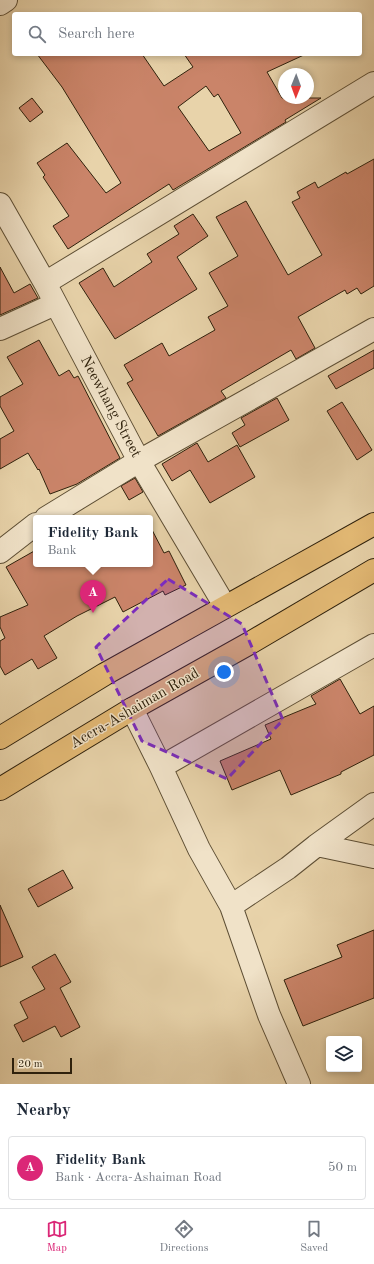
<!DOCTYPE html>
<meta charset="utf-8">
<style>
:root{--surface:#fff;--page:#f6f6f7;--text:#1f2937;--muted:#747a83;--line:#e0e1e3;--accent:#db2777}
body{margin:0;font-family:"Old Standard TT",serif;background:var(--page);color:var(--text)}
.controls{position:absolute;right:12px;bottom:12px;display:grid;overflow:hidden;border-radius:4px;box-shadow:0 2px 6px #0003}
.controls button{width:36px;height:36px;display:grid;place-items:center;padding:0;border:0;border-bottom:1px solid var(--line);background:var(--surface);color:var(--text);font:20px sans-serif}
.compass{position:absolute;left:278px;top:68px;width:36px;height:36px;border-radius:50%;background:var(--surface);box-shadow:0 2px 6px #0003;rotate:181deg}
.scale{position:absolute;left:12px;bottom:10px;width:60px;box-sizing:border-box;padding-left:4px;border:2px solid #2f210c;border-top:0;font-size:11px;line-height:14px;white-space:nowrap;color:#2f210c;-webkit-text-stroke:3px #f0e2c8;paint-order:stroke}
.you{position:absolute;left:224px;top:672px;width:14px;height:14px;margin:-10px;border:3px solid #fff;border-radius:50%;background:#1a73e8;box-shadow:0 0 0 6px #1a73e833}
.badge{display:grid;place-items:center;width:26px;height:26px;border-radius:50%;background:var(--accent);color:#fff;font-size:13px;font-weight:700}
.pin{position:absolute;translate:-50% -33px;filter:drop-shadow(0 1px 2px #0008)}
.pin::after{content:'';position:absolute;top:21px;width:14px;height:12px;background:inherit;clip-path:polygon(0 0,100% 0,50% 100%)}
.popup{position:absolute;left:33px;top:515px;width:120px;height:52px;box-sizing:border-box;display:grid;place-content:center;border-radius:4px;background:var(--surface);filter:drop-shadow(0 1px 3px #0005);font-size:13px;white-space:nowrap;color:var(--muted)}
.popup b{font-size:15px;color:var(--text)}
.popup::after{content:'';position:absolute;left:50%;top:100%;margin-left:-8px;border:8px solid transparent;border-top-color:var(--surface)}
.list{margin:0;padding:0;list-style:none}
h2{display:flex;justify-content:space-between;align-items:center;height:52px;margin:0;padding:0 16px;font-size:17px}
h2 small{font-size:13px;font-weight:400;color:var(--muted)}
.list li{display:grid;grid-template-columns:26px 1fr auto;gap:12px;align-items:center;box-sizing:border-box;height:64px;margin:0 8px 8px;padding:0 8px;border:1px solid var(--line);border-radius:4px}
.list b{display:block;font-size:15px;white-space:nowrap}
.list p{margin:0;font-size:13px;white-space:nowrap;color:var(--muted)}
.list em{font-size:13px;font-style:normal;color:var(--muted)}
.icon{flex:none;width:22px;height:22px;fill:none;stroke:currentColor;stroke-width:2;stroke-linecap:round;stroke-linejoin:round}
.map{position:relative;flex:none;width:374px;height:1084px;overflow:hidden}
.search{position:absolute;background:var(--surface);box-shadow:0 2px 6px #0003;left:12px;right:12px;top:12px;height:44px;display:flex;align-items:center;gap:10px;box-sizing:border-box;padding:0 14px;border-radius:4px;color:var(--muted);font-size:15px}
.sheet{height:124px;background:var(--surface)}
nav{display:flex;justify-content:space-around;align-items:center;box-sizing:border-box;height:56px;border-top:1px solid var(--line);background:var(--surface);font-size:11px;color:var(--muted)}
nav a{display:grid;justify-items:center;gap:2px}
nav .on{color:var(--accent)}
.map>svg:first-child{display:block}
.building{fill:#ca8469;stroke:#2f210c;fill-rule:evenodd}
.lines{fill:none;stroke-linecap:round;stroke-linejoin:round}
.minor-casing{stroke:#5d4e34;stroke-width:24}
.major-casing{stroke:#2f210c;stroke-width:24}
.minor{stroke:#f0e2c8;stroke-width:22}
.major{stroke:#e4ba75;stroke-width:22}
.marked{fill:#7b2cbf;fill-opacity:0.2;stroke:#7b2cbf;stroke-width:3;stroke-dasharray:8 5;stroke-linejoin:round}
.labels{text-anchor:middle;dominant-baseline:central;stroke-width:3;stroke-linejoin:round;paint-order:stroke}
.street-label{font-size:15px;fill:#2f210c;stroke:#f0e2c8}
</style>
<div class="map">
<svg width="374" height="1084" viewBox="0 0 374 1084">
<rect width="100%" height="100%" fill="#e8d3aa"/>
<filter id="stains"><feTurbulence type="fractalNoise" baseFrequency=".005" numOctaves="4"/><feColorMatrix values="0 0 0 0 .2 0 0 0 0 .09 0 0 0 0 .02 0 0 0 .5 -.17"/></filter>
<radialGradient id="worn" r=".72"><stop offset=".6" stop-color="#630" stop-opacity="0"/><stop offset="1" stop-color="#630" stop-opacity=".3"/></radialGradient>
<!-- building -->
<path class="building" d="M37,54H142L164,86L193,67L184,54H306L267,72L282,98H321L285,120L286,122L173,190L169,184L68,249L53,226L69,216L43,177L45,175L37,163L67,143L106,193L121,183L62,87ZM206,86L214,97L218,94L241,133L209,151L178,107Z
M32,98L43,112L30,122L19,108Z
M374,159V286L361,294L357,288L347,294L345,290L298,317L315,348L296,359L291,350L221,391L226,398L158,436L127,383L133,380L124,365L162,343L169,356L215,330L208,317L228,306L209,273L238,256L216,217L246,201L288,275L322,255L292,202L300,198L297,192L315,182L318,188L346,172L347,174Z
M193,214L208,236L177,257L197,289L115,339L79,283L103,268L114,287L152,262L147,254L179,234L174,226Z
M0,267L14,293L30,284L38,298L0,315Z
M39,340L59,376L69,370L74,378L78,376L120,458L77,484L50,494L39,469L38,470L28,453L0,469V439L14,431L0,406V397L23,384L7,357Z
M374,350V368L336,389L328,376Z
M277,398L289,420L240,447L232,433L245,425L241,418Z
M342,402L372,450L357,460L327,411Z
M197,443L208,462L237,445L255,477L210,503L190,470L172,481L162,464Z
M135,478L143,492L129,500L121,486Z
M150,526L164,553L169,551L186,585L165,595L163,591L123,612L115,597L77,616L44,636L57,658L38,669L32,659L5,675L0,666V641L5,638L0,627V617L28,605L6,567L36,550V564H150Z
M340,679L360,714L374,706V755L341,772V774L291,795L280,770L232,790L220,761L271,739L265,725L316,704L311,696Z
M63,870L73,888L38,907L28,889Z
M0,905L23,957L0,967Z
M374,930V998L303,1026L284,980L342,957L337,945Z
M55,954L71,982L60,988L80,1027L61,1037L55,1026L23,1042L14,1025L28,1018L20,1002L45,989L32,967Z"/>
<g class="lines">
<defs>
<path id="minor" d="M0,4L6,0
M0,204L45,283L139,461L225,606
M45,283L374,83
M0,329L55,304
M46,518L139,461L374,329
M0,552L36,524
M132,709L161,767L199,849L231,906L269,1015L299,1084
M161,767L374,645
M317,845L374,857
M231,906L288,868L317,845L374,804"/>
<path id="major" d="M0,738L105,674L374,524
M0,789L132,709L250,643L374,570"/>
</defs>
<!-- minor casing -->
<use href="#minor" class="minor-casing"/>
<!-- major casing -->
<use href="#major" class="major-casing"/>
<!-- minor -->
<use href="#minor" class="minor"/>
<!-- major -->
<use href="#major" class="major"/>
</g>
<!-- marked area -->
<path class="marked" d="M168,579L242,624L283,720L227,779L142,741L96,647Z"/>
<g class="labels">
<!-- street labels -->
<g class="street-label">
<text transform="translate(110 407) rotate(62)">Neewhang Street</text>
<text transform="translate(135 709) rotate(-30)">Accra-Ashaiman Road</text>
</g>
</g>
<rect width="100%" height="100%" filter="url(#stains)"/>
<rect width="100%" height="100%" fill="url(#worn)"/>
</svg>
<div class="controls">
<button><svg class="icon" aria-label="layers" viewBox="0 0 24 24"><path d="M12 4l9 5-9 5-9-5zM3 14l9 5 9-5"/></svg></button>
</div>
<svg class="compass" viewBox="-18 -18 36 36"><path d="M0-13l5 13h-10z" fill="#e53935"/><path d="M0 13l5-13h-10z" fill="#747a83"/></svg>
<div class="scale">20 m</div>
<div class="you"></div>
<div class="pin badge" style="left:93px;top:613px">A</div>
<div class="popup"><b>Fidelity Bank</b>Bank</div>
<div class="search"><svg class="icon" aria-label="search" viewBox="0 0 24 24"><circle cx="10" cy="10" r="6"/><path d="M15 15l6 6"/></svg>Search here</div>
</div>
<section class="sheet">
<h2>Nearby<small></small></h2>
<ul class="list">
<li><span class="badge">A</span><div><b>Fidelity Bank</b><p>Bank · Accra-Ashaiman Road</p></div><em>50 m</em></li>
</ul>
</section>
<nav>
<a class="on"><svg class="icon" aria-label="map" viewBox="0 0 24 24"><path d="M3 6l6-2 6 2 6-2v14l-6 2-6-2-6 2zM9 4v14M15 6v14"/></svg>Map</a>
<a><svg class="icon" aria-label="directions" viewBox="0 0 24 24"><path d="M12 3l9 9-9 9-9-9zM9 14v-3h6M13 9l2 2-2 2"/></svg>Directions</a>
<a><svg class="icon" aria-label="saved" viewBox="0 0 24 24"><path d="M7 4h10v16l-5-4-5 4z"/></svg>Saved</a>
</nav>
